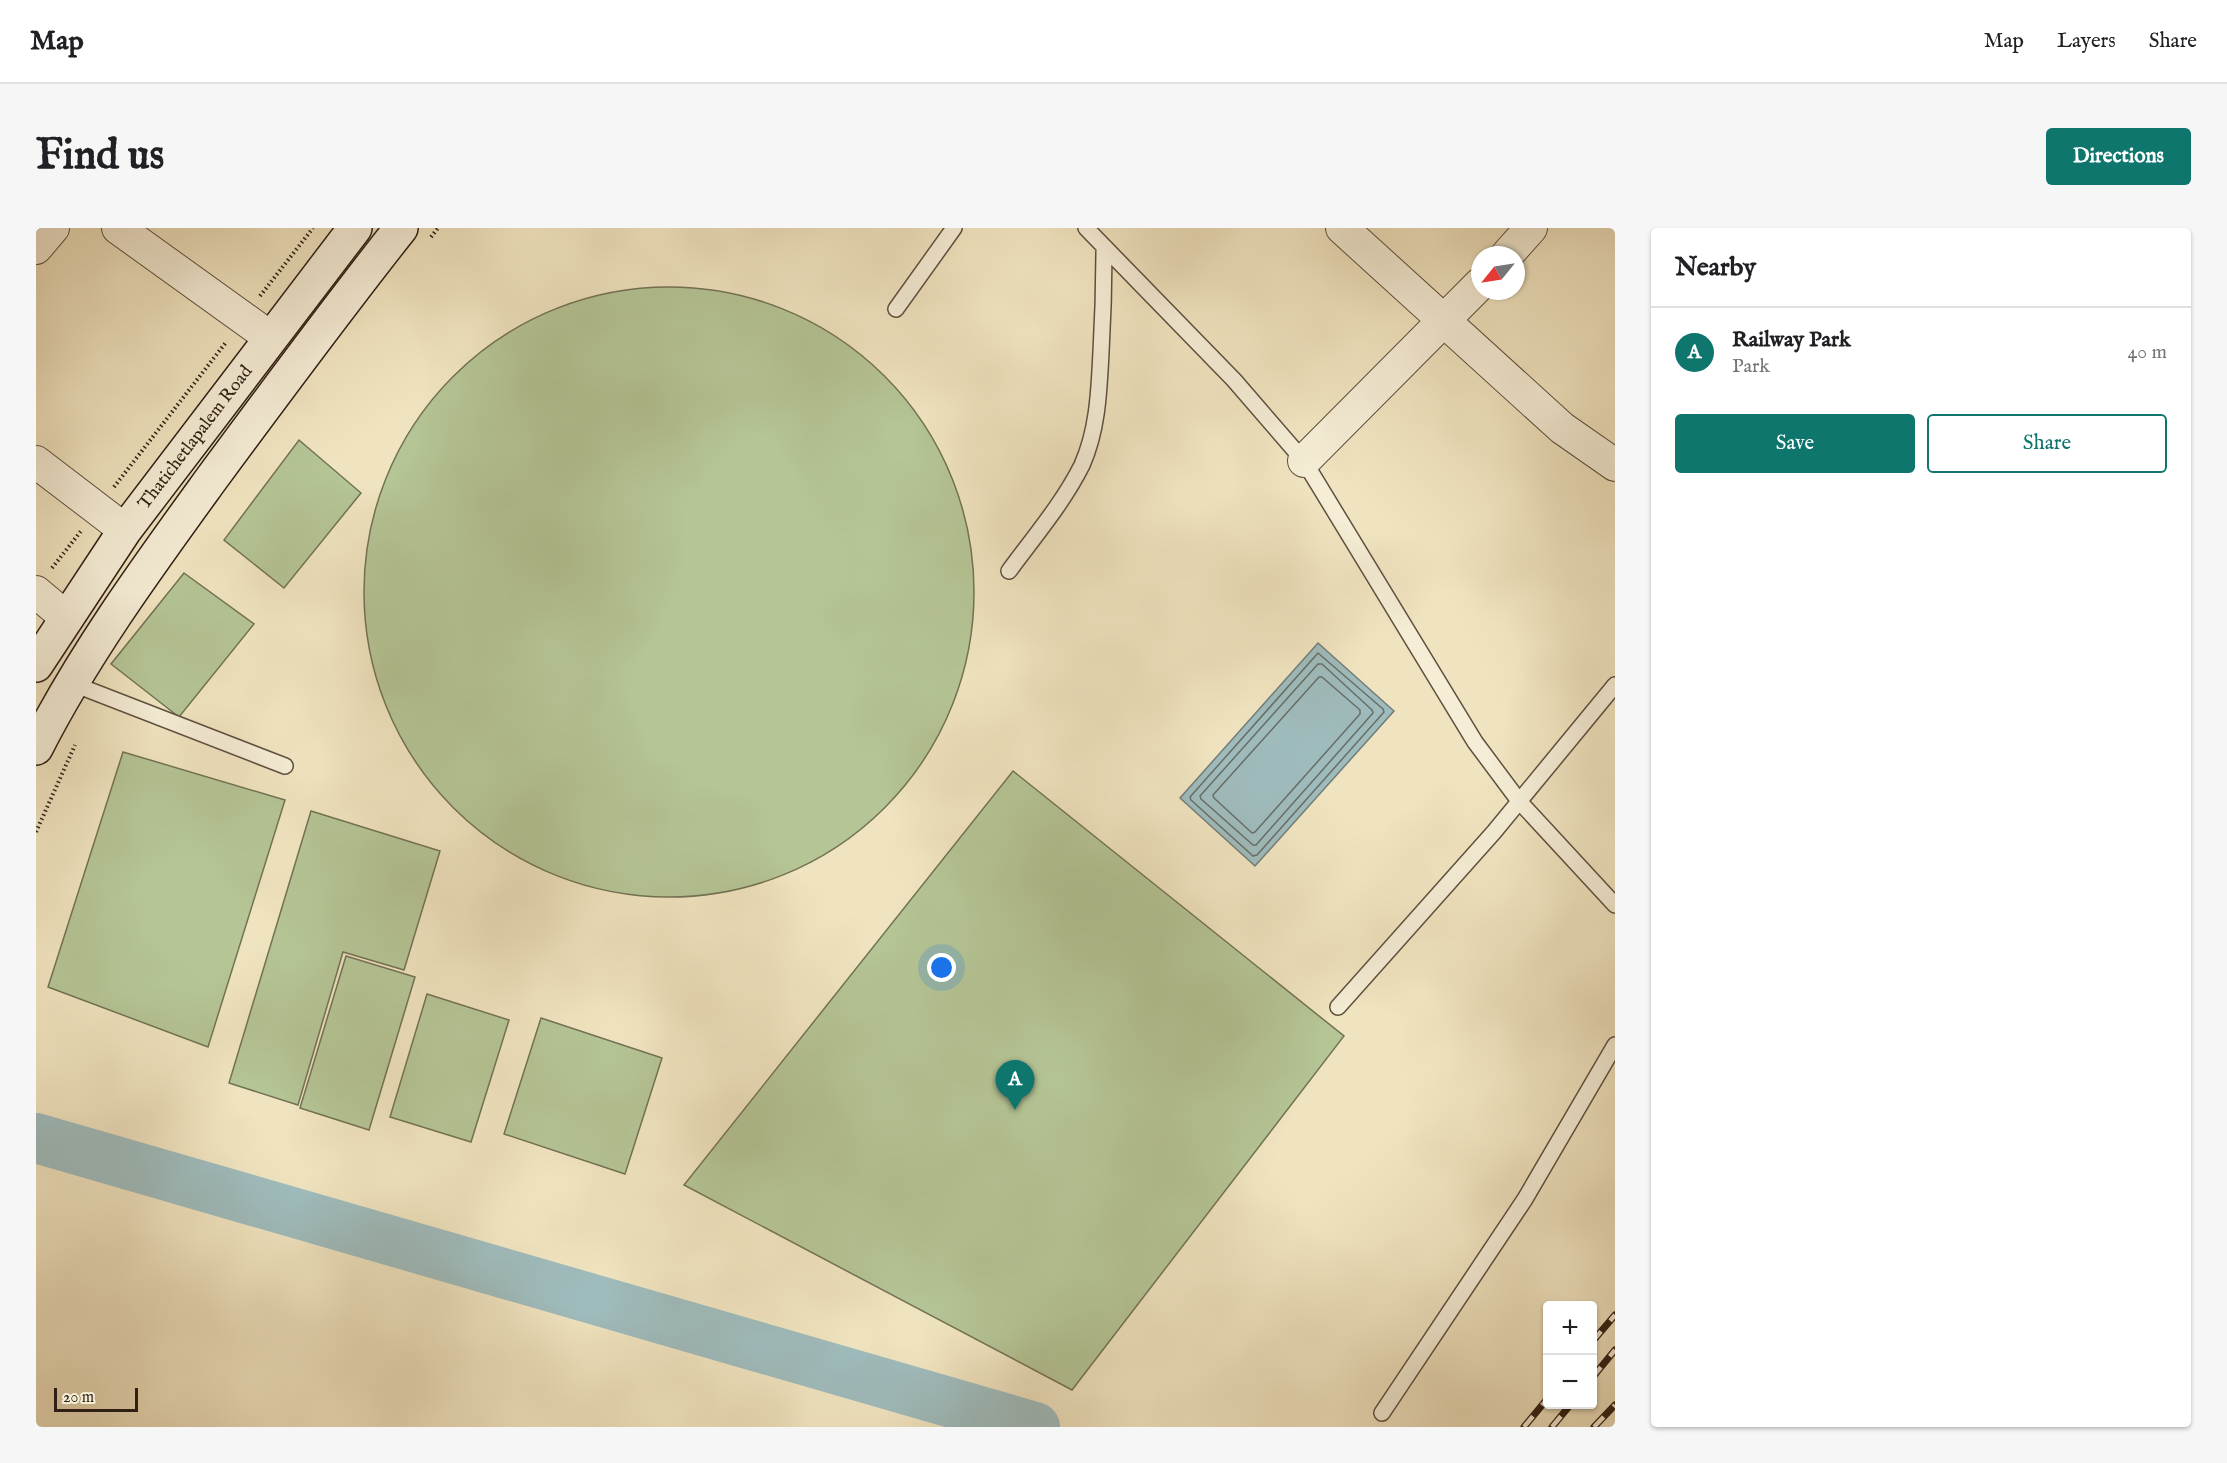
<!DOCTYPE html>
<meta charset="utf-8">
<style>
:root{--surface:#fff;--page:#f6f6f6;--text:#202124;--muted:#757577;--line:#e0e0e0;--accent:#0f766e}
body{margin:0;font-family:"IM FELL English",serif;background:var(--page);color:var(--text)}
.controls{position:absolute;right:18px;bottom:18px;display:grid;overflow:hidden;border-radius:6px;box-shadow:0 2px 4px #0004}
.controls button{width:54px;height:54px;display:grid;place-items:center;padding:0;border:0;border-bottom:2px solid var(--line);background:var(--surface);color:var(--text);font:30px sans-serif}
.compass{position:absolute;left:1435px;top:18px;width:54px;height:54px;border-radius:50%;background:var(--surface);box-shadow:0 2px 4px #0004;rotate:240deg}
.scale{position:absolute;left:18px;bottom:15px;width:84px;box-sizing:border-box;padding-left:6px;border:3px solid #2f1f14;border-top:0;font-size:16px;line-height:21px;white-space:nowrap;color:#2f1f14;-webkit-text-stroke:4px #f5edd6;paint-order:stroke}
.you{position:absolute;left:906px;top:740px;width:21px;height:21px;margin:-15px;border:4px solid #fff;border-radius:50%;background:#1a73e8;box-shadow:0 0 0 9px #1a73e833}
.badge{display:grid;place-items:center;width:39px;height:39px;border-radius:50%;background:var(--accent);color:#fff;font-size:20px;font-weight:700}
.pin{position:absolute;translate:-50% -50px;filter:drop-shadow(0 2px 3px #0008)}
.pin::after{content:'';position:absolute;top:32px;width:21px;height:18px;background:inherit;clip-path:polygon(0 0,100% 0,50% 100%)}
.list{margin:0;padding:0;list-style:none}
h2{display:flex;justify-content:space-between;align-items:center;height:78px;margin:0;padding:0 24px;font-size:26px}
h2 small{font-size:20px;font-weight:400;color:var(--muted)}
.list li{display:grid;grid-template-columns:39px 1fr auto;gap:18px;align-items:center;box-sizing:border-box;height:90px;padding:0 24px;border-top:2px solid var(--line)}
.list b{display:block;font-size:22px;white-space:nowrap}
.list p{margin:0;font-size:20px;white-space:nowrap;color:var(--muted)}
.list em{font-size:20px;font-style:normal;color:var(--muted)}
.actions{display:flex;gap:12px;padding:18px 24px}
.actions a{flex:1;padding:14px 0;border:2px solid var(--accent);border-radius:6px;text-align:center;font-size:21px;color:var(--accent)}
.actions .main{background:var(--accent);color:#fff}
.map{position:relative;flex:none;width:1579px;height:1199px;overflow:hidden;border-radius:6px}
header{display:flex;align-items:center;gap:36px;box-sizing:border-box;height:84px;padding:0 30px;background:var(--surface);border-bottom:2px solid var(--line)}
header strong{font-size:28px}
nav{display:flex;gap:33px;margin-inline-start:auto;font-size:21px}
.intro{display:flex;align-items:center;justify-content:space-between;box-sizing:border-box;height:144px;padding:0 36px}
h1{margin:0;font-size:42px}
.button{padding:15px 27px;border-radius:6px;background:var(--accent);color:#fff;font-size:21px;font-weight:700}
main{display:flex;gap:36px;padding:0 36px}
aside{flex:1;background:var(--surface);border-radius:6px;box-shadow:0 2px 4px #0004}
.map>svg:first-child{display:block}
.green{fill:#b5c596;stroke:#727255;stroke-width:1.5}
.water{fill:#9fbcbd;stroke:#727d79;stroke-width:1.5}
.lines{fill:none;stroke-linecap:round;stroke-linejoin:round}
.shore{stroke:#676e68;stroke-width:1.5}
.river{stroke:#9fbcbd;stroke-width:50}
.service-casing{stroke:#5f503f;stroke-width:18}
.minor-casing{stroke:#5f503f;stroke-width:34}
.secondary-casing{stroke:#2f1f14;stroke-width:36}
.path{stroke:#2f1f14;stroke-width:4;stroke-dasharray:1.5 3;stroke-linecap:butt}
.service{stroke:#f5edd6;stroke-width:15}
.minor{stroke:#f5edd6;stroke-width:32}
.secondary{stroke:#f5edd6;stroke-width:33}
.rail-casing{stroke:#2f1f14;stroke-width:7}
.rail{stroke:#f5edd6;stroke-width:4.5;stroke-dasharray:14;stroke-linecap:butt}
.labels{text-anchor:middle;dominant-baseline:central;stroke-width:4.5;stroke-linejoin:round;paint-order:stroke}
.street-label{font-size:18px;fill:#2f1f14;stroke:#f5edd6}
</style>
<header>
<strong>Map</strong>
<nav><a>Map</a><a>Layers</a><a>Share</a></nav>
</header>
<div class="intro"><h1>Find us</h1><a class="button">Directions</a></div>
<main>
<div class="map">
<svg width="1579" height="1199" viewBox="0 0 1579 1199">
<rect width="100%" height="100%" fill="#f0e4c0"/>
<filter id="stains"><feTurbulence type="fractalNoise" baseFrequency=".00333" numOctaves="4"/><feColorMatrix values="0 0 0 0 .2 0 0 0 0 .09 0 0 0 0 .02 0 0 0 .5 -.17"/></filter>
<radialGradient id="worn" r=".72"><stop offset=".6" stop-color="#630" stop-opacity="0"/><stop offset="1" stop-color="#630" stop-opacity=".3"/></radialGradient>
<!-- green -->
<path class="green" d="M328 364a305 305 0 1 1 610 0a305 305 0 1 1-610 0Z
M263,212L325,265L248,360L188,312Z
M148,345L218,396L143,489L75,436Z
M87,524L249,572L172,819L12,759Z
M977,543L1308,808L1036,1162L648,957Z
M275,583L404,623L368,742L307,724L262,877L193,855Z
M310,728L379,749L333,902L264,880Z
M391,766L473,792L435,914L354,889Z
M505,790L626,830L589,946L468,906Z"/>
<!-- water -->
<path class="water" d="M1282,415L1358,483L1219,638L1144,570Z"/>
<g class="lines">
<!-- shore -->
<path class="shore" d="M1282,425L1347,481L1348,484L1221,627L1217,628L1155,572L1154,569Z
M1282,436H1286L1336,482L1337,485L1220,617H1217L1165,571L1164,568Z
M1283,449H1286L1324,482V486L1219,604L1216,605L1178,570L1177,567Z"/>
<!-- river -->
<path class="river" d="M0,910L999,1199"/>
<defs>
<path id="service" d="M1050,0L1198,152L1268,233L1439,514L1483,573L1579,677
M860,81L918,0
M973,343C998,309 1027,275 1046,237C1062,201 1063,162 1065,124C1067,89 1068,54 1068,19
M35,455L249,538
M1302,779L1458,604L1579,457
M1346,1185L1489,971L1579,817"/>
<path id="minor" d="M82,0L235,110
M1306,0L1526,200L1579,237
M0,20L17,0
M1471,27L1495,0
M1268,233L1444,56
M0,234L89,302
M0,364L31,390"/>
<g id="secondary">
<path id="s1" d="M0,437L89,302L319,0"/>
<path d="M0,520C49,424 113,337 176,250C238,166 300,82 365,0"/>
</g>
</defs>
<!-- service casing -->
<use href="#service" class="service-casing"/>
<!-- minor casing -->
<use href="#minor" class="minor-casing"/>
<!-- secondary casing -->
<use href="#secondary" class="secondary-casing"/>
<!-- path -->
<path class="path" d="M395,9L402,0
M224,68L277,0
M78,259L191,113
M16,340L45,303
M0,604L39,517"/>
<!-- service -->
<use href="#service" class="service"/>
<!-- minor -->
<use href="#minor" class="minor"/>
<!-- secondary -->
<use href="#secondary" class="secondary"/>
<defs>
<path id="rail" d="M1556,1114L1579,1087
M1556,1150L1579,1122
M1488,1199L1512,1170
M1516,1199L1535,1176
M1558,1199L1579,1177"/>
</defs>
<!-- rail casing -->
<use href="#rail" class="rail-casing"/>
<!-- rail -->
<use href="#rail" class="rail"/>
</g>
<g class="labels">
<!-- street labels -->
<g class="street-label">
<text stroke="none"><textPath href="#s1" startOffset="278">Thatichetlapalem Road</textPath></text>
</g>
</g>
<rect width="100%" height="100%" filter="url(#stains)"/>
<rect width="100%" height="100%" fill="url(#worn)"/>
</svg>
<div class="controls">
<button>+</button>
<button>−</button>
</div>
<svg class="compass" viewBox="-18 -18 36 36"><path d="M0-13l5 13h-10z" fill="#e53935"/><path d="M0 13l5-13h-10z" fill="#757577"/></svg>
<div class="scale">20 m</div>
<div class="you"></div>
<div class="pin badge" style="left:979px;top:882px">A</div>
</div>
<aside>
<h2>Nearby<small></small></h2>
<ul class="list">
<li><span class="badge">A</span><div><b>Railway Park</b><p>Park</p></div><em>40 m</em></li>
</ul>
<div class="actions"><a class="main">Save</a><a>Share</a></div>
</aside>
</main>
